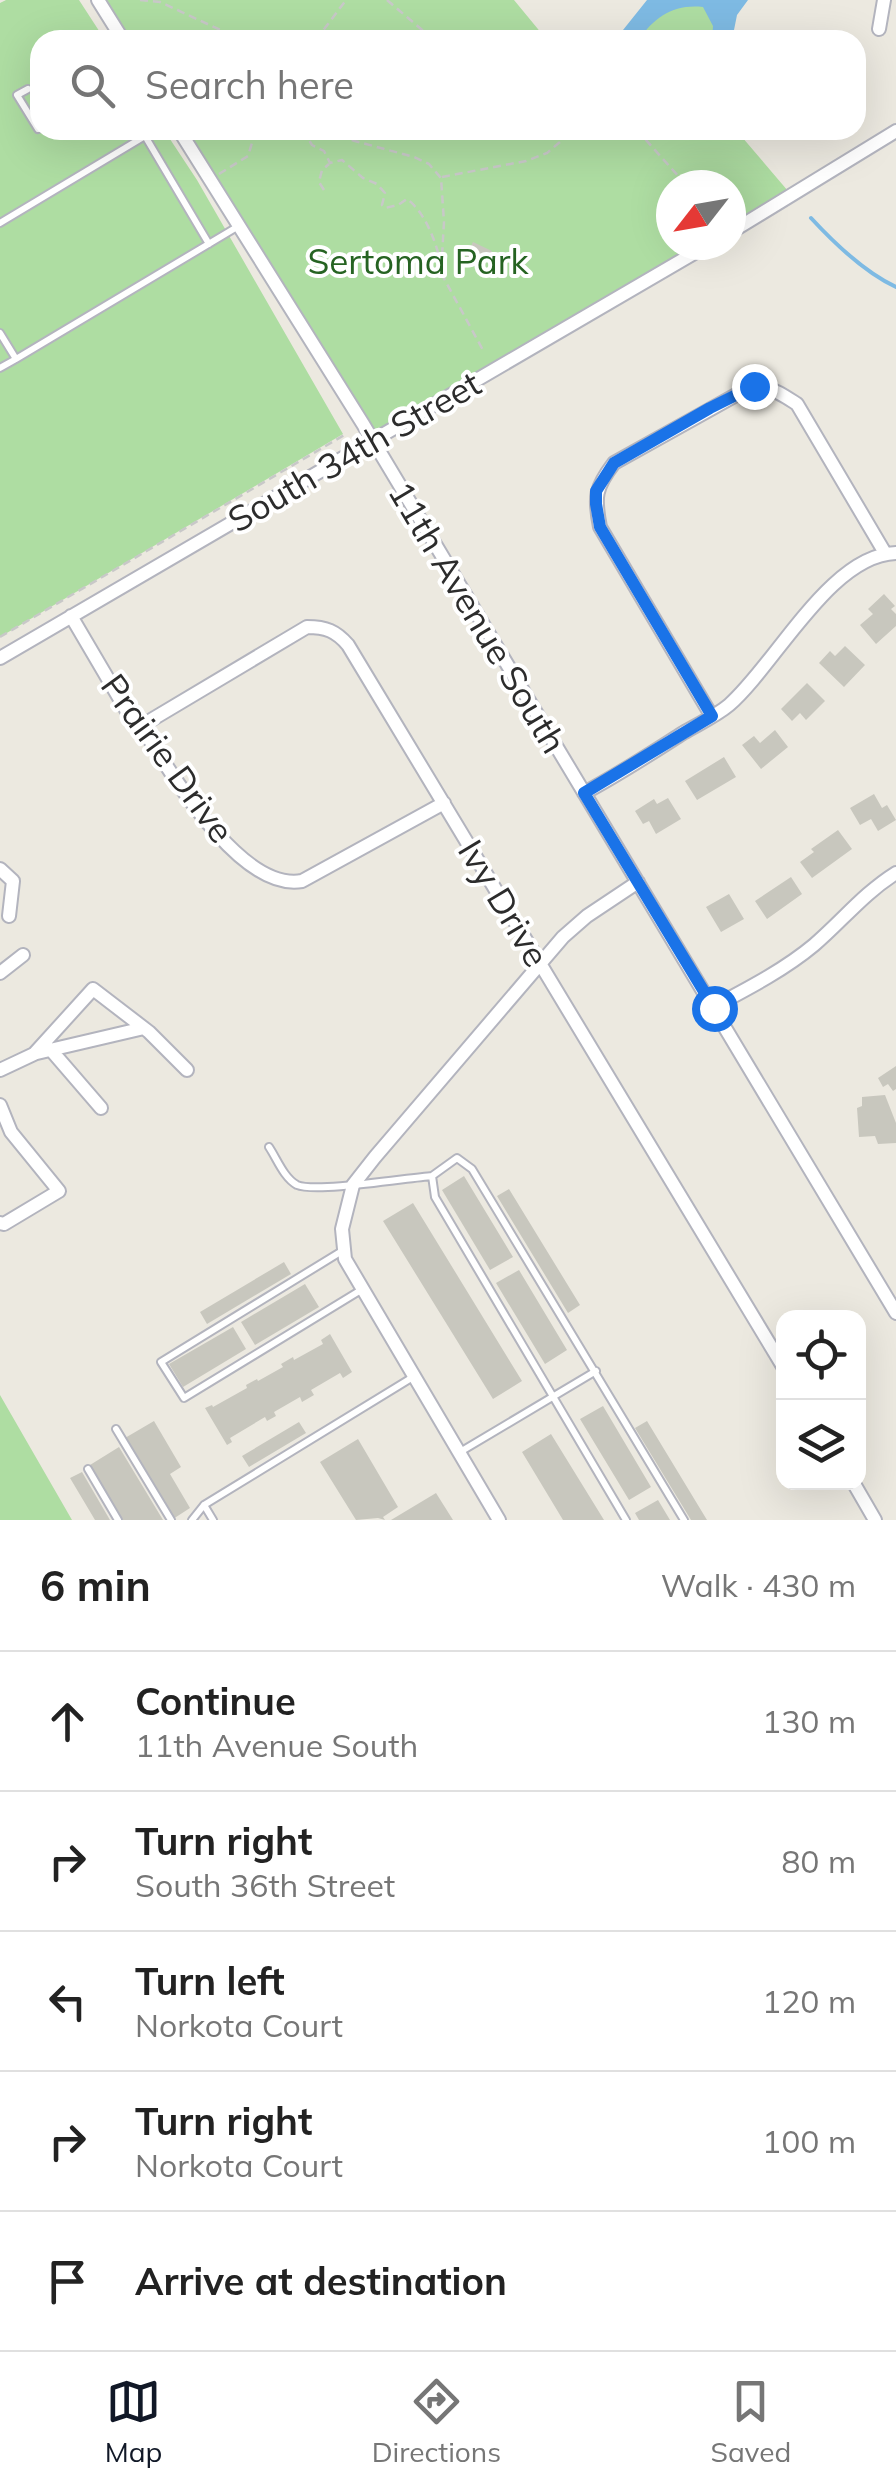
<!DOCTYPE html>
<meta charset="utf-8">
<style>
:root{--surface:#fff;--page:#f6f6f6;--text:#222;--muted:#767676;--line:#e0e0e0;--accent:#111827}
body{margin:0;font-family:Mulish,sans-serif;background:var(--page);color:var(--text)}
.controls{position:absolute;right:30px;bottom:30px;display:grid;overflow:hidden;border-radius:20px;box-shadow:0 10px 40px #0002}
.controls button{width:90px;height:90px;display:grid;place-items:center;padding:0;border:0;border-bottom:2px solid var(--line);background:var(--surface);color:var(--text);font:50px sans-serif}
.compass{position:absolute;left:656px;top:170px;width:90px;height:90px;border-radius:50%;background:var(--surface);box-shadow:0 10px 40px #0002;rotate:239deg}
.stop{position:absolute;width:30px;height:30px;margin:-22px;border:8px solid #1a73e8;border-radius:50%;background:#fff}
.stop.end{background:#1a73e8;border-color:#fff;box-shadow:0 2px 10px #0008}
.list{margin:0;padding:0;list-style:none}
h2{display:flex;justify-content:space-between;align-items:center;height:130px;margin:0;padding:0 40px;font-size:42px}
h2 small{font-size:32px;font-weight:400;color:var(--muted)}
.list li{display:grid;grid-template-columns:65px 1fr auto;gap:30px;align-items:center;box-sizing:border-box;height:140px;padding:0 40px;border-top:2px solid var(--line)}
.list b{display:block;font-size:38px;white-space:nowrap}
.list p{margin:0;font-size:32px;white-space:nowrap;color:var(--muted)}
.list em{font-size:32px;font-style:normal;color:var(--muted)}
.icon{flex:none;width:55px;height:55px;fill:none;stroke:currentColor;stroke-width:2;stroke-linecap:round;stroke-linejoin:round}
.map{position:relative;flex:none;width:896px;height:1520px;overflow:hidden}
.search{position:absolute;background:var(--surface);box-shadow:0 10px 40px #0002;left:30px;right:30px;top:30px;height:110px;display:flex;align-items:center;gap:25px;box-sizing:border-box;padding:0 35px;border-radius:30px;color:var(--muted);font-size:38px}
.sheet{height:830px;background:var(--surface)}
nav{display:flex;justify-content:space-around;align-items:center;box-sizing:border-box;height:140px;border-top:2px solid var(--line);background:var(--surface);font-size:28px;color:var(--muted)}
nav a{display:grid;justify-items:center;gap:5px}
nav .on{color:var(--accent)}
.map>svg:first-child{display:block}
.green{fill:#aedda2}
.water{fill:#7ebae3}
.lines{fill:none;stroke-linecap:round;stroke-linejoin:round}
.stream{stroke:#7ebae3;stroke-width:4}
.building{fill:#c8c7be}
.lane-casing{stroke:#b3b4be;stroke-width:10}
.street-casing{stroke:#b3b4be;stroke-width:16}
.path{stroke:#c8c8c8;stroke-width:2.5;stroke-dasharray:8 5;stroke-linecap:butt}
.lane{stroke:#fff;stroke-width:6}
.street{stroke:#fff;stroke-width:12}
.route{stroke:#1a73e8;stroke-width:12}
.labels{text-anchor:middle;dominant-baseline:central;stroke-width:8;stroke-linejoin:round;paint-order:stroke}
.park-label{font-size:35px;fill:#266322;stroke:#fff}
.street-label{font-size:35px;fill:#2c2c2c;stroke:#fff}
</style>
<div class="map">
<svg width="896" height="1520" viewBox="0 0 896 1520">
<rect width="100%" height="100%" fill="#ece9e0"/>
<!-- green -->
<path class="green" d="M6,0H79L105,40H40V130H164L197,180L343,434L0,637V3Z
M98,0H514L547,40H123Z
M669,0H713L717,40H619Z
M179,130H736L788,191L731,225V185H671V245H698L373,441Z
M0,1395L72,1520H0Z"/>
<!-- water -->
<path class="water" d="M647,0H748L737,15L732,40H712L713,26L703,7C674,4 655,16 639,40H609L623,30Z"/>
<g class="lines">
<!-- stream -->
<path class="stream" d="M811,218C835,244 864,272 896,287"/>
</g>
<!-- building -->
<path class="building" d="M473,242L492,251L485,265L466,256Z
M884,594L895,606L891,609L896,614V626L876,644L860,625L873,614L868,609Z
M845,646L865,665L844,687L819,663L830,651L835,656Z
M807,683L825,701L806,720L800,713L792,721L781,709Z
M775,730L788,747L761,769L742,745L754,736L760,743Z
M724,757L736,777L697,800L685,781Z
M874,794L882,808L887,805L896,820L878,831L871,819L860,825L850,808Z
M668,798L681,819L656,834L649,821L643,824L635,811L654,799L657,804Z
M838,830L852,849L812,878L800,862L814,852L811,849Z
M791,877L802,894L767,919L755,901Z
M729,894L744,919L721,932L706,907Z
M896,1066V1089L893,1091L888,1084L883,1087L878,1078Z
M885,1095L896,1123V1143L878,1144L875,1136L859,1137L857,1108L862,1106V1097Z
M464,1176L513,1257L490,1270L442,1190Z
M509,1189L580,1305L568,1313L497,1196Z
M413,1203L522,1381L493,1399L383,1221Z
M284,1262L291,1274L207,1324L200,1312Z
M519,1270L567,1350L545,1364L496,1283Z
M305,1284L319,1307L255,1345L241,1322Z
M233,1327L246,1349L183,1387L169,1364Z
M330,1334L352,1372L343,1378L340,1373L311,1390L314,1395L302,1402L300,1397L274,1412L276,1416L267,1421L265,1417L230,1438L232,1442L227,1445L205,1408L212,1405L213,1407L247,1388L246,1385L257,1379L258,1381L283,1367L281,1364L293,1357L294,1360L323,1344L321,1340Z
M603,1406L651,1487L629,1500L580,1419Z
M154,1421L181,1467L170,1474L190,1508L173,1519L125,1438Z
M647,1421L707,1520H691L635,1428Z
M299,1422L306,1433L249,1467L242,1456Z
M551,1434L604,1520H563L522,1452Z
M358,1439L398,1507L383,1517L385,1520L378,1518L356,1520L320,1462Z
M119,1447L163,1520H123L90,1465Z
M82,1472L110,1520H95L70,1478Z
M436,1493L453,1520H391Z
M658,1500L670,1520H639L635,1513Z"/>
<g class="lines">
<defs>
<path id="lane" d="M28,89L17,95L38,129L40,128
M145,136L209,244
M0,223L155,130
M0,333L16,359L237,227
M0,368L16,359
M269,1147C277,1159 284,1178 297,1185C316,1193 406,1178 432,1176
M342,1251L161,1362L184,1398L361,1290
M116,1429L171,1520
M460,1452L596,1371
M88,1469L118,1520
M192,1520L204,1505
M213,1520L204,1505L413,1377
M626,1520L435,1197L432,1176L457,1158L472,1169L684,1520"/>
<path id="street" d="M98,0L123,40
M879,29L884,0
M179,130L363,424L896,1313
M731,232L896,131
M71,616L128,713L141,726C170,771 240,892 302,881L444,803
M0,658L708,245
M711,715L600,527C594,497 595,488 614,463L736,395C765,382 772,388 797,404L885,553
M141,726L307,627C326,627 336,631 348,645L784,1368
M584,793C618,775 650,754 683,733C698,724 716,716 729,705C776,664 830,555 896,553
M0,869L13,881L9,916
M0,973L23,955
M713,1007C747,989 784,970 814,945C842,921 864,893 896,873
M51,1050L101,1108
M37,1053L144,1028
M0,1070L34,1054L93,989L149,1032L187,1070
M0,1105L11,1132L59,1191L4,1224L0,1223
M853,1482L875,1520
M499,1520L345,1259L342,1229L353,1185L375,1157L563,937L587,916L638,882"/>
</defs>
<!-- lane casing -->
<use href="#lane" class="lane-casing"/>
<!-- street casing -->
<use href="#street" class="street-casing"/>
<!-- path -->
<path class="path" d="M140,0L160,2L242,40
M387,0L428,35L439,40
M316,40L346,0
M303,130L312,145L324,151L330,163L342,160L363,178L377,184L385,193L382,205L385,208L398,205L407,199C424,211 436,241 440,261
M314,130L414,157L429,164L441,178L444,222L441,273L484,352
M637,130L680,178L696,185
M219,174L248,156L255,133L261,135L269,130
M442,177L526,161L547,153L574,130
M324,190L319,182L322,170L329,164
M731,201L736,203
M0,637L346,434"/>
<!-- lane -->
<use href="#lane" class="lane"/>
<!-- street -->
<use href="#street" class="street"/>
</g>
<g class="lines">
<!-- route -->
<path class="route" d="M714,1008L584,793L712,716L600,527L596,504V491L614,463L710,408L754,386"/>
</g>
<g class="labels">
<!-- park labels -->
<g class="park-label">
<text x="418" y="261">Sertoma Park</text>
</g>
<!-- street labels -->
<g class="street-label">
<text transform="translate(354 451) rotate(-30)">South 34th Street</text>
<text transform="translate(478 617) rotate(59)">11th Avenue South</text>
<text transform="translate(168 758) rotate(54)">Prairie Drive</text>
<text transform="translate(504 903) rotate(59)">Ivy Drive</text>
</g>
</g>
</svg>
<div class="controls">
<button><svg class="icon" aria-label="locate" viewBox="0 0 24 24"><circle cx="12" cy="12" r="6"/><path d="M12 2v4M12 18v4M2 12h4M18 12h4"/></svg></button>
<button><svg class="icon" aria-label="layers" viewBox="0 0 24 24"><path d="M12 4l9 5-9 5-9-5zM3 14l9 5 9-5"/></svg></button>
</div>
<svg class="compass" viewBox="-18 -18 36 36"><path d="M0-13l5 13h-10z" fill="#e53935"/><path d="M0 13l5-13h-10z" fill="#767676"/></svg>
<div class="stop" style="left:714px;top:1008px"></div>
<div class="stop end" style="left:754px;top:386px"></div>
<div class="search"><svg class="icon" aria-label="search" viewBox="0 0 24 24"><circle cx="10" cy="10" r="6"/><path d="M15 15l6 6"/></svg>Search here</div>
</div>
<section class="sheet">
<h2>6 min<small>Walk · 430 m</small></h2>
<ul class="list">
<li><svg class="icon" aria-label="ahead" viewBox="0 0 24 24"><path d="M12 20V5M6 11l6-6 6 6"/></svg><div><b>Continue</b><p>11th Avenue South</p></div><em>130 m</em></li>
<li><svg class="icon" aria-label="right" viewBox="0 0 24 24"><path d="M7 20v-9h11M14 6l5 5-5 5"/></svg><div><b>Turn right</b><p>South 36th Street</p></div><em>80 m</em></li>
<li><svg class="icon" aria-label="left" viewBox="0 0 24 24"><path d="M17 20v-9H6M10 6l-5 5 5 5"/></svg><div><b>Turn left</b><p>Norkota Court</p></div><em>120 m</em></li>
<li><svg class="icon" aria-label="right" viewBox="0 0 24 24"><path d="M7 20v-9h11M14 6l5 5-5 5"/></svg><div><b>Turn right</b><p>Norkota Court</p></div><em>100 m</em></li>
<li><svg class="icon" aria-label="arrive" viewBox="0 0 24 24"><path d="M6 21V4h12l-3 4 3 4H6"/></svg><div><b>Arrive at destination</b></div></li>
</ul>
</section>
<nav>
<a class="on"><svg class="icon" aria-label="map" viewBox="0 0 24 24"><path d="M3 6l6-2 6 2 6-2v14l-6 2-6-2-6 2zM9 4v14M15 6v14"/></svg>Map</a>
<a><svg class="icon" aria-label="directions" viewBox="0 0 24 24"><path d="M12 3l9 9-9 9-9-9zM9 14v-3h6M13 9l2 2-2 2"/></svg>Directions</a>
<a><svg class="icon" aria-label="saved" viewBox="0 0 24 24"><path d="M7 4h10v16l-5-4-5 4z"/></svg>Saved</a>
</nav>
